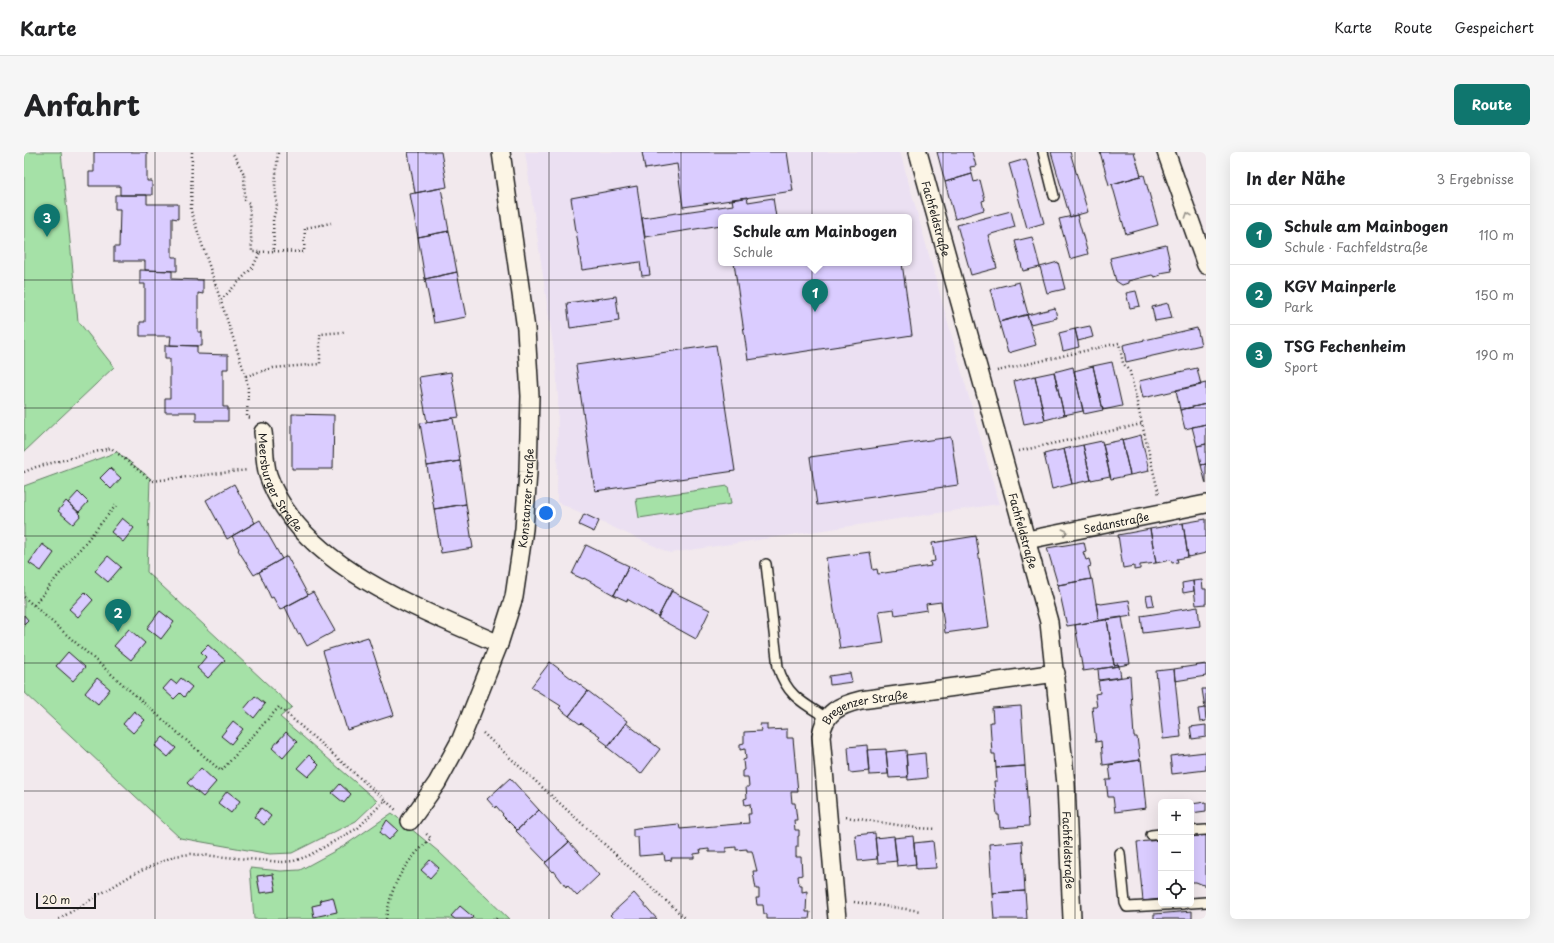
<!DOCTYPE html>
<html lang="de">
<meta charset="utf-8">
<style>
:root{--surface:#fff;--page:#f6f6f6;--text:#202124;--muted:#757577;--line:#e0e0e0;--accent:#0f766e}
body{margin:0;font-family:"Playpen Sans",sans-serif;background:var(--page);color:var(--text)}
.controls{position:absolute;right:12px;bottom:12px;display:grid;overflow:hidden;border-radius:6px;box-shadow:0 4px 16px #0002}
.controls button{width:36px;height:36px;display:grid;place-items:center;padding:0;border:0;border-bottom:1px solid var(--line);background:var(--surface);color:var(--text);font:20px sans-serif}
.scale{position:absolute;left:12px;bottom:10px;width:60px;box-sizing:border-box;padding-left:4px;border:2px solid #1c1c1c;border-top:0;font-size:11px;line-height:14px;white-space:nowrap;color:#1c1c1c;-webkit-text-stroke:3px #fcf5e5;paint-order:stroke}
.you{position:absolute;left:522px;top:361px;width:14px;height:14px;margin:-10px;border:3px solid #fff;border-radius:50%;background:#1a73e8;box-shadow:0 0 0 6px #1a73e833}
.badge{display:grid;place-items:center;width:26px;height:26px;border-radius:50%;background:var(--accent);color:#fff;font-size:13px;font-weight:700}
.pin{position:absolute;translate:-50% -33px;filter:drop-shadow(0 1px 2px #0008)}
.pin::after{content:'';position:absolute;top:21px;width:14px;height:12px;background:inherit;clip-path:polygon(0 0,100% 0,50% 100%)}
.popup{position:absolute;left:694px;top:62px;width:194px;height:52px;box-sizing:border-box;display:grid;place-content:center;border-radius:6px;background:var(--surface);filter:drop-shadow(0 1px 3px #0005);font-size:13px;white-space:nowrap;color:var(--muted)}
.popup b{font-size:15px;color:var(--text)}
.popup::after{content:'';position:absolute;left:50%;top:100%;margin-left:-8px;border:8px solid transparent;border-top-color:var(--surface)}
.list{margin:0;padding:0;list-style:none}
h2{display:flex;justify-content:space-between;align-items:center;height:52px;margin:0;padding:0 16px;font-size:17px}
h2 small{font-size:13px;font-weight:400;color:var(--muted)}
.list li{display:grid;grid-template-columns:26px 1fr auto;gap:12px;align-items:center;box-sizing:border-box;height:60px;padding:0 16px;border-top:1px solid var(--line)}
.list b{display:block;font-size:15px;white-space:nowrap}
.list p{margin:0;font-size:13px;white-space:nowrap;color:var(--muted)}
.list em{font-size:13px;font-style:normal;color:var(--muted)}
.icon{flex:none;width:22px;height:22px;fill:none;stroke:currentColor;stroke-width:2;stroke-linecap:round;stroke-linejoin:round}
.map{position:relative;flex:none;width:1182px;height:767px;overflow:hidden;border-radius:6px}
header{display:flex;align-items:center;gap:24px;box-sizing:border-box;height:56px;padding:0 20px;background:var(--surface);border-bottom:1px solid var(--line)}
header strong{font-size:19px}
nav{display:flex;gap:22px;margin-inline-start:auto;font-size:14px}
.intro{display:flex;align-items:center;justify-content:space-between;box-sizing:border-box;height:96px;padding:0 24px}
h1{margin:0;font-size:28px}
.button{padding:10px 18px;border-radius:6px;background:var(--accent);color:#fff;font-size:14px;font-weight:700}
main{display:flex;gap:24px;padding:0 24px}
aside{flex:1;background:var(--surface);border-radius:6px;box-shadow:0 4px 16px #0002}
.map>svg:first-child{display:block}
.built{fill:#ebe0f2;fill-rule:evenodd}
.green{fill:#a5e1a7;stroke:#607e62}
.building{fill:#daccff;stroke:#1c1c1c}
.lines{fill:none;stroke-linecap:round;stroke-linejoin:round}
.service-casing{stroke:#1c1c1c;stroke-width:12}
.minor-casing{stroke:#1c1c1c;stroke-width:20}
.path{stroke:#1c1c1c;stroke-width:2.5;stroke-dasharray:1 3;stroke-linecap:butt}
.service{stroke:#fcf5e5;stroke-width:9}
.minor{stroke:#fcf5e5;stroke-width:17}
.oneway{stroke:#97938b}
.grid{fill:none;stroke:#1c1c1c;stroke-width:1;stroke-opacity:0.55}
.labels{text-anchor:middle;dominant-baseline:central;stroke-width:3;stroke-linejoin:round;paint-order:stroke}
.street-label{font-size:11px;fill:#1c1c1c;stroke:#fcf5e5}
</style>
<header>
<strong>Karte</strong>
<nav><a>Karte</a><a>Route</a><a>Gespeichert</a></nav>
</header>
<div class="intro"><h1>Anfahrt</h1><a class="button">Route</a></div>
<main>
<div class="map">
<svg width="1182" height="767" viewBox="0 0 1182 767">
<rect width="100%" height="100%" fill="#f2e9ed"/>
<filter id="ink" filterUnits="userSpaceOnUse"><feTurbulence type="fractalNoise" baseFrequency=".025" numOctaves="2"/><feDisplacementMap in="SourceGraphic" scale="8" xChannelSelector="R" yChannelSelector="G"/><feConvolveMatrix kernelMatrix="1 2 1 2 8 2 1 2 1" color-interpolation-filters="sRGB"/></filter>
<g filter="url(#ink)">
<!-- built -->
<path class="built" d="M501,0H876L975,352L646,401L533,350L534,247L532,213ZM697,65H885V111H697Z"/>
<!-- green -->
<path class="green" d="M0,0H37L54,169L90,215L0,300Z
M93,300L126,326L123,420L268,555L256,565L353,649L332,669L268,701L246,702L156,686L0,540V334Z
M704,334L707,352L615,366L612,347Z
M368,661L415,700L485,767H230L226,716L257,719L276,718L320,694Z"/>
<!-- building -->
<path class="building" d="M70,0H123V29H128V43H96V34H65V20H70Z
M384,0H417L423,35L391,41Z
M618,0H763L769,39L659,55L653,12L621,17Z
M913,0H948L952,14L946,15L948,22L921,30Z
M1027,0H1046L1064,60L1046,65Z
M1076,0H1110L1117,24L1085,33Z
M1002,7L1020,71L1003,76L985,12Z
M948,22L950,30L956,28L961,48L958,49L960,58L931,67L921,30Z
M1120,23L1134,73L1102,82L1088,32Z
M613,34L626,123L618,124L616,110L558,118L547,46Z
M417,36L425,79L394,85L386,42Z
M91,43H123V52H154V67L148,66V105H153V119L121,118V109H90V95H95L96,57H91Z
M723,45L724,50L749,46L752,65H697V73L621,85L618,66L709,53L708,47Z
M987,59L991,75L964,83L973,116L947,123L933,73Z
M1053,63L1064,102L1046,107L1035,67Z
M425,79L433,120L401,127L394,85Z
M1008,85L1016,115L999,119L991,89Z
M1142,93L1148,119L1136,121L1137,123L1131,125L1128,123L1104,129V131L1098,133L1092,129L1086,106Z
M1034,110L1041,137L1023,141L1016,115Z
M710,111H878L888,183L724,208Z
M116,118L148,119V127L179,128V142L174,141V180H178V194L146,193L147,184H116V170H121V132H116Z
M433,120L442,165L410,171L401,127Z
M995,130L1004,162L975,170L966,137Z
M1112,139L1116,154L1106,156L1102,141Z
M592,144L595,169L546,176L543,151Z
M1144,151L1148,166L1131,169L1128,155Z
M1031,156L1033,166L1006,172L1003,163Z
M1003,163L1012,193L984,201L975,170Z
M1066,174L1069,185L1054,189L1051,177Z
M1173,176L1177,193L1102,210L1099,193Z
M1051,177L1055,195L1039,199L1035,181Z
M141,193L173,194V202L204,203V217H199V255H204V269H172V260H141V246H146V207H141Z
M692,193L711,319L571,339L552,213Z
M1088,210L1098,254L1079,258L1069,214Z
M1069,214L1079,258L1060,262L1050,219Z
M1049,215L1059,259L1040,263L1030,220Z
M1173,216L1177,233L1119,246L1115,229Z
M427,220L435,265L403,270L395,225Z
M1030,220L1040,263L1021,268L1011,224Z
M1011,224L1021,268L1000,272L990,229Z
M1182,231V252L1156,258L1152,238Z
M1182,252V272L1161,277L1156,258Z
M268,262L310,263L309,317H268Z
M429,266L436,309L403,314L396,271Z
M1182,272V292L1173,294L1168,275Z
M1117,283L1125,319L1106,323L1098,288Z
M927,285L934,333L793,353L786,305Z
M1098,288L1106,323L1087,327L1079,292Z
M1078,289L1086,324L1067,328L1059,293Z
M1182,292V312L1177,313L1173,294Z
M1059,293L1067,328L1048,332L1040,297Z
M1040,297L1048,332L1028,337L1020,302Z
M436,309L442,352L410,357L403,314Z
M1182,312V332L1177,313Z
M86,316L97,326L87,337L76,326Z
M210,332L231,371L203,387L182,348Z
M54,340L64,350L55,360L44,351Z
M42,349L57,363L49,372L34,359Z
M442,352L449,396L417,401L410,357Z
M560,362L575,369L570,380L555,373Z
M98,366L110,376L99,390L87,380Z
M1182,367V401L1164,405L1159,371Z
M236,368L258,407L230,423L214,398L215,397L208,384Z
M1159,371L1164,405L1153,407L1154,410L1148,411L1147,408L1132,411L1126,377Z
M1126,377L1132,411L1116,413V417L1110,418V414L1099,416L1094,383Z
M952,384L965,475L921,481L917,450L902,452L903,458L871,463L870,457L855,459L860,491L816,497L802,406L846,400L849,418L853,417L854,422L907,414L906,410L911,409L908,391Z
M1060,390L1062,399L1059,400L1062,408L1065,407L1067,414L1064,415L1067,427L1034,433L1023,396Z
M18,392L30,401L17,419L5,411Z
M562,393L605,414L590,443L560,426L559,427L548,422Z
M84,404L97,415L84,430L71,419Z
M263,404L284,443L256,458L249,445L247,446L235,420Z
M605,414L649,437L634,465L603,447V449L590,443Z
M1068,427L1075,469L1043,474L1034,433Z
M1178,428L1179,437H1182V452L1172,453L1169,429Z
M1169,429L1170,439L1159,441L1158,431Z
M647,439L686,458L672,487L634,466Z
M61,440L69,448L54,465L45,457Z
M289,440L311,479L283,494L276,481L274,482L261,455Z
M1128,443L1130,453L1124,454L1122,444Z
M1105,448L1108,464L1075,469L1072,451L1077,452Z
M1174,455L1176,474L1119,481L1117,464Z
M136,459L150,470L137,487L123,476Z
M0,463L4,468L0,472Z
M1098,465L1106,512L1095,514L1094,512L1090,513L1083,467Z
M1083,467L1090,513L1094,512L1095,514L1059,519L1051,473Z
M105,477L121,491L107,508L90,494Z
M344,485L370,563L323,578L299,499Z
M184,493L201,508L184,526L173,516L182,505L177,500Z
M44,500L61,515L49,529L32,514Z
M526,510L564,539L545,564L535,556L537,554L507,535Z
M1182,512V524L1151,529L1150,517Z
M1095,514L1097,525L1075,528L1074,517Z
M1150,517L1157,585L1139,587L1132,519Z
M826,521L828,530L806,533L805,524Z
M1106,524L1110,585H1113L1116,608L1079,613L1077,589L1072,590L1068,555H1073L1071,542L1076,541L1074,529Z
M73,526L86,537L74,552L61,541Z
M157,526L168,535L160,545L156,541L150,547L139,537L147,528L152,532Z
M1178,537H1182V556H1181Z
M564,539L603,569L585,594L574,586L576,584L557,571L556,572L545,564Z
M231,544L241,552L230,566L220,557Z
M997,554L1001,614L972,616L971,602H968L966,570H969L968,556Z
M1181,556L1182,569L1176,570L1174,557Z
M110,559L121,568L109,581L99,572Z
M209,569L219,577L207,592L197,584Z
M602,571L636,597L617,622L583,595Z
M736,572H743V578L763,577V586H769L774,640H767L768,651H771L773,668H770L771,678H775V684H774V695H772V705H777L778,723L774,724L775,733H778V740L783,739L782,760H786L785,767H743V762H740L739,753H733L732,746H735V737H732L730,726L729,719H733L728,699H723V697L712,698V695L702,696V700H685V697L676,698L677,701L670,702V706H647L648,708L641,709L640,702L615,704L614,685H609V677L613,676L655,672L656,677L725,671L724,662H727L726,652L721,653L720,647L723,646L722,635H725L724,625H718V619L720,618L719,608L722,607L721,597L716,598V592L720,591V580L737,579Z
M1182,573V585L1168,587L1166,575Z
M262,580L273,590L259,606L248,596Z
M139,585L152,596L144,605L131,594Z
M843,593L845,619L826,621L824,595Z
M862,597L864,622L845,623L843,598Z
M882,598L884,625L865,626L862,600Z
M1182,600V618L1148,622L1146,604Z
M901,601L903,626L884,628L882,603Z
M285,603L295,613L284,625L273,616Z
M1117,608L1122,656L1091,660L1089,645H1084L1082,628H1087L1085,613Z
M1001,614L1005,674L976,676L975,663H973L970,629H973L972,616Z
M177,616L192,630L179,645L163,631Z
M486,626L515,658L493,678L478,663L479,662L472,654L471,656L463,647Z
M316,632L327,642L320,651L308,641Z
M203,639L216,649L207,661L194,651Z
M1182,650V659L1167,661V652Z
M237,656L247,664L240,673L230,665Z
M515,658L545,690L522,710L492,679Z
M363,668L374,678L365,688L356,680Z
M851,681L853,707L834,709L831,683Z
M1182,683V734L1172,730H1167V685Z
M870,684L873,709L854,711L851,686Z
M889,684L892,712L873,714L870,686Z
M1137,688V747L1119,749L1113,690Z
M909,689L912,716L892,717L890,691Z
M998,689L1001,739L968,741L965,692Z
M545,690L575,723L553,744L543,733L542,735L530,719L529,720L521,711Z
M406,708L415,716L406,726L397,718Z
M249,722L252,739L236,741L233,724Z
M1001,739L1003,767H970L968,741Z
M610,741L633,767H590L586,763Z
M309,745L313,760L290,765L288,754L297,752L296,748Z
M436,754L449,765L447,767H431L427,764Z
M1168,759V767H1130V762Z"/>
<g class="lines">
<defs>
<path id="service" d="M1019,0L1030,44
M742,412L754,515C763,544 779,551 803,566
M1167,679L1182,678
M1127,683L1137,682
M1096,701L1101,751L1103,755L1160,752
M1167,751L1182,750"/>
<g id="minor">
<path id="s1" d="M894,0L1025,470L1042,632L1048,767"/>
<path d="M1142,0L1182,113"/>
<path id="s2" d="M239,280C241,294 240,310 244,323C274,413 396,457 475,492"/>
<path id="s3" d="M1003,388L1182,352"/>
<path id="s4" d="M386,669L413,631L437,587L475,492L490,445L500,377L504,320L506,244L502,177L477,0"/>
<path id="s5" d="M813,767L797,584C800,560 816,553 837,548L1032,521"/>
</g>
</defs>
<!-- service casing -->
<use href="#service" class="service-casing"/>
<!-- minor casing -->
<use href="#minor" class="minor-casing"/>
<!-- path -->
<path class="path" d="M168,0L167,59L222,225L224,236L223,265L227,266
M250,99L280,100L281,76L307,71
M236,100L250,99L249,68L253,52L251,34L254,0
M197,148L229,115L236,100H228L225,51L221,48L220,22L208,0
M973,219L1095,191L1099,211L1106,220L1118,272
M222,224L249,216L296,212V182L320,180
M995,299L1118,272L1135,343
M0,320L12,315L87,296L128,329L224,318
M0,445L197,619L255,555L361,648
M10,453L93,352
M459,581L662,767
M822,665L893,676L913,677
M830,750L897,759
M35,767L108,723L150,704L167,702L258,710L270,709L284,704L334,676L361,648L372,658
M362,767C368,729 380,712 407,686L400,680
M472,767L474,765"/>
<!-- service -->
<use href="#service" class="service"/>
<!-- minor -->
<use href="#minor" class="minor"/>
</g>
<!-- one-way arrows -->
<defs><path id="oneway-chevron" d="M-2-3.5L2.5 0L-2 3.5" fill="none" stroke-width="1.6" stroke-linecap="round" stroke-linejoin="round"/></defs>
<g class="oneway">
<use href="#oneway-chevron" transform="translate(1164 63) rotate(-109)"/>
<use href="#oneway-chevron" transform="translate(1041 380) rotate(-12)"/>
</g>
</g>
<!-- grid -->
<path class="grid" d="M131,0V767M263,0V767M394,0V767M525,0V767M657,0V767M788,0V767M919,0V767M1051,0V767M0,128H1182M0,256H1182M0,384H1182M0,511H1182M0,639H1182"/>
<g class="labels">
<!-- street labels -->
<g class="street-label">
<text stroke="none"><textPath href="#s1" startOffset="69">Fachfeldstraße</textPath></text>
<text stroke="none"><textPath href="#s2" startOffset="54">Meersburger Straße</textPath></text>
<text stroke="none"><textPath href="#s4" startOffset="348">Konstanzer Straße</textPath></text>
<text stroke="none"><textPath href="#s3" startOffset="91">Sedanstraße</textPath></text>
<text stroke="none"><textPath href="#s1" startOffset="393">Fachfeldstraße</textPath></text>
<text stroke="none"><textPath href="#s5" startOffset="243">Bregenzer Straße</textPath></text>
<text stroke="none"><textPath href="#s1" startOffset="717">Fachfeldstraße</textPath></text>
</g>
</g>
</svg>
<div class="controls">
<button>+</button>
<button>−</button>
<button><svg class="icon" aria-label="locate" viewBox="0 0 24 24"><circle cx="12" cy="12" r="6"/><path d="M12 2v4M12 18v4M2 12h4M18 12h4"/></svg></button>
</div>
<div class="scale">20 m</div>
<div class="you"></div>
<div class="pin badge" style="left:791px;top:160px">1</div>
<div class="popup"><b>Schule am Mainbogen</b>Schule</div>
<div class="pin badge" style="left:94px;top:480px">2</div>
<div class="pin badge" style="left:23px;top:85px">3</div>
</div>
<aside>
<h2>In der Nähe<small>3 Ergebnisse</small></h2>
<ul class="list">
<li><span class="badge">1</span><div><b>Schule am Mainbogen</b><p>Schule · Fachfeldstraße</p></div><em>110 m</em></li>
<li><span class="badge">2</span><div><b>KGV Mainperle</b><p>Park</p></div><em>150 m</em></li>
<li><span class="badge">3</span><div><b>TSG Fechenheim</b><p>Sport</p></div><em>190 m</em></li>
</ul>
</aside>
</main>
